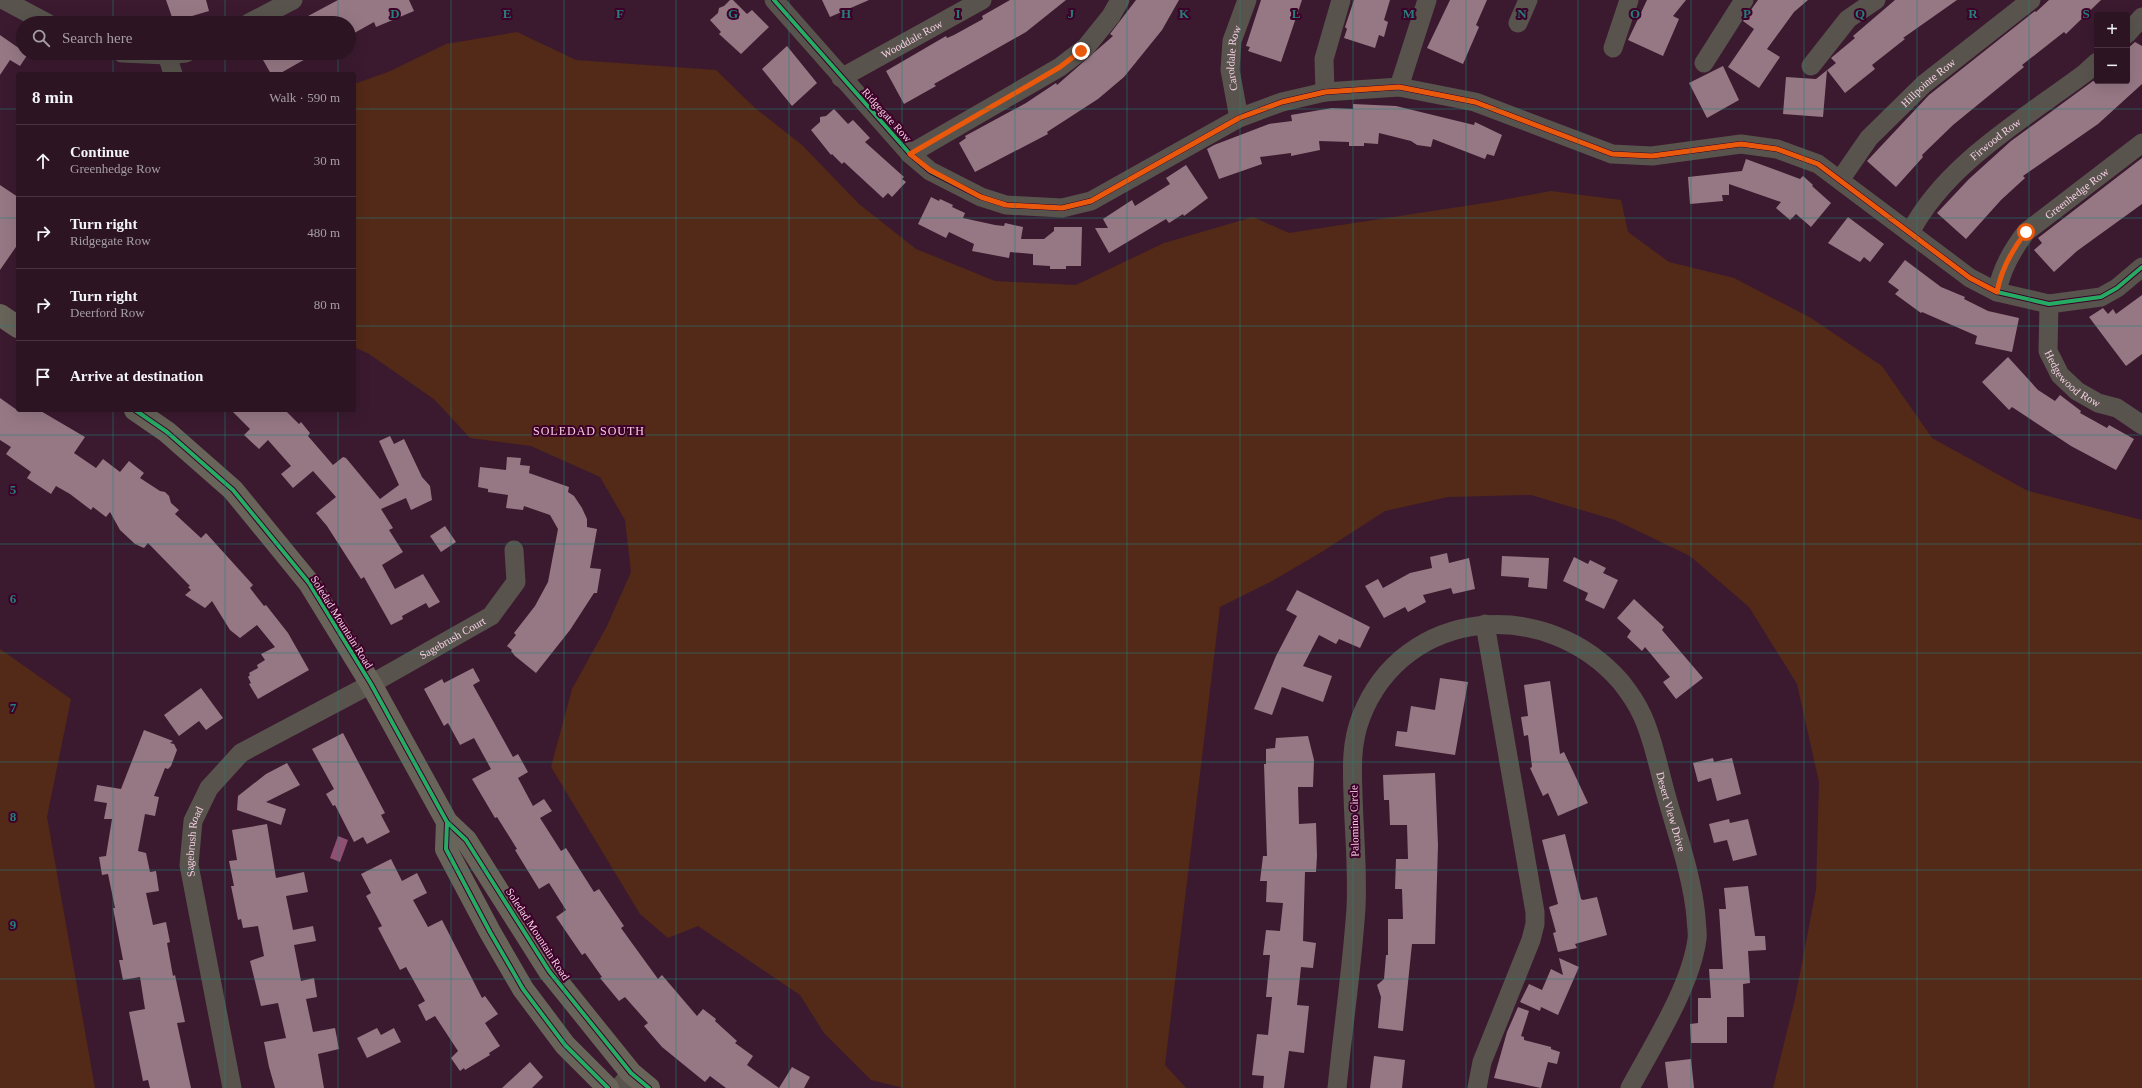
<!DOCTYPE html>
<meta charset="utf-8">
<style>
:root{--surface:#2c1423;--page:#382130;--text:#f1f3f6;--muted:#a69ea6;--line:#483341}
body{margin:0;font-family:Georgia,serif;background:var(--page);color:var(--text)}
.controls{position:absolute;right:12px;top:12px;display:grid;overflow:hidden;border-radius:4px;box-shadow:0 4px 16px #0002}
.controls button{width:36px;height:36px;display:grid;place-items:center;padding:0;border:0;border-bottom:1px solid var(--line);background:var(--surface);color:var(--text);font:20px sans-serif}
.stop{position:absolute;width:12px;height:12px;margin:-9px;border:3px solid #ea580c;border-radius:50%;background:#fff}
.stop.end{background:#ea580c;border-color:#fff;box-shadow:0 1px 4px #0008}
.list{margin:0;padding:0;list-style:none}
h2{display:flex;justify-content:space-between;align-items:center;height:52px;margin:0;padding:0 16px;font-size:17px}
h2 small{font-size:13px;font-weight:400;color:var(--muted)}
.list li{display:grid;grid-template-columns:26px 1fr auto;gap:12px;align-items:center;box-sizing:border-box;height:72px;padding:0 16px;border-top:1px solid var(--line)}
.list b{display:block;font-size:15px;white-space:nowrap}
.list p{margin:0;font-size:13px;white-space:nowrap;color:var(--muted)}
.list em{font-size:13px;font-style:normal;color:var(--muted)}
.icon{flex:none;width:22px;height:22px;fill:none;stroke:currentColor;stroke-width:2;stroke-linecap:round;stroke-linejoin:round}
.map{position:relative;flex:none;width:2142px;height:1088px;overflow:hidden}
.search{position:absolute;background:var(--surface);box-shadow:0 4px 16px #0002;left:16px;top:16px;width:340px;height:44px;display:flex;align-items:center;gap:10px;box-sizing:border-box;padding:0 14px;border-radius:22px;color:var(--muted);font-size:15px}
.panel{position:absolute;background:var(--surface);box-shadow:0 4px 16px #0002;left:16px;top:72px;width:340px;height:340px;border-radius:4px}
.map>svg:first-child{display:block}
.green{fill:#532918}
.water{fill:#8f5073}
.building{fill:#967885}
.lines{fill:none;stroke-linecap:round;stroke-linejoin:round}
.minor{stroke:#58534d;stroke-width:19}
.major{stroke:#69645a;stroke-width:22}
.cycleway-casing{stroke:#3d0129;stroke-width:6}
.cycleway{stroke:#26ab63;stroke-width:4}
.route{stroke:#ea580c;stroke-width:5}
.grid{fill:none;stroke:#267f7a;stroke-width:1;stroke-opacity:0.55}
.labels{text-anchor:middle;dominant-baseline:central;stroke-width:4;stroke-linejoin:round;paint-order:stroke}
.street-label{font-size:11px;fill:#f5cfe2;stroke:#3d0129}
.neighbourhood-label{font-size:12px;letter-spacing:1px;fill:#f5cfe2;stroke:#3d0129}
.grid-label{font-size:13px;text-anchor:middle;font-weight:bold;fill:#267f7a;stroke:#3d0129;stroke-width:4;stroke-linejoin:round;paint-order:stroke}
</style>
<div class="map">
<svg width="2142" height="1088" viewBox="0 0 2142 1088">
<rect width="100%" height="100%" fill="#3b1a2f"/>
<!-- green -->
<path class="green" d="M517,32L576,60L716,70L755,108L802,145L859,204L916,249L995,281L1076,285L1164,243L1253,217L1289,233L1491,202L1551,191L1621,200L1628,232L1669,262L1734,278L1811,318L1882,366L1932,438L2028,491L2142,520V1088H1773L1795,999L1816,890L1819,782L1797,684L1749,607L1690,556L1615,520L1531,495L1448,497L1385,511L1320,553L1272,581L1220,607L1165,1065L1186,1088H903L871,1080L824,1033L800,995L698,926L668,938L640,914L551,767L572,689L607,626L631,572L625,520L600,477L531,446L470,438L435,400L369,354L354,347V84L388,72L446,44Z
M0,649L71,699L47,817L95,1088H0Z"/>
<!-- water -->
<path class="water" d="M338,836L348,840L340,862L330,858Z"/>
<!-- building -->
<path class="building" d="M166,0H206L209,11L182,19L181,17L173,20Z
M338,0H409L414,11L376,27L374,22L349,36V23H295Z
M730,0H733L747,14L752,10L769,27L741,54L719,34L721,32L710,20L718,13L719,8L724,6Z
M822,0H869L830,17Z
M1010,0H1066L1026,32L934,84L936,86L904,104L886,71L946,36L947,38L954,35L983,19L982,16Z
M1136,0H1179L1162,30L1124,77L1098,99L1047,132L1048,134L975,172L959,143L966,138L965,136L1026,103L1056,83L1057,85L1113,36L1110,34Z
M1261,0H1302L1281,62L1248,51L1250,47L1246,46Z
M1354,0H1390L1384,20L1388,22L1384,37L1379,35L1375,48L1344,38L1347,29L1345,27Z
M1450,0H1487L1476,25L1479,27L1463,64L1427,48Z
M1647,0H1686L1673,16L1679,19L1663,56L1628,40Z
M1758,0H1808L1794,12L1767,49L1780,57L1759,88L1728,67L1754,29L1743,21Z
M1895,0H1957L1903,38L1905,39L1872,65L1875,69L1845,93L1827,70L1823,117L1783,114L1786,77L1816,79L1836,63L1831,58L1855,38L1853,36Z
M2049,0H2101L2066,34L2064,32L2022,65L2024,67L1953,125L1922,155L1923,157L1896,187L1867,161L1929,95L2035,11L2036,12Z
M0,35L23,51V53L28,54L20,66L10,60L0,75Z
M2135,42L2142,46V84L2098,124L2023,176L2025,178L2001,200L1966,239L1937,213L1969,179L2011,141L2093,81H2127V49Z
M787,46L817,83L792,106L762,69Z
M259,53H316L279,74H271Z
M1723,66L1739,100L1707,118L1689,83Z
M1353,104L1396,106L1474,125L1475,122L1502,135L1494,156L1487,154L1485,159L1433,139L1431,147L1417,145L1411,141L1379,133L1378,144L1364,143V146H1349V142L1319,141L1320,150L1291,156V153L1260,157L1262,164L1219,179L1207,149L1214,145L1269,124L1292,121L1291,115L1332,108L1353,109Z
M834,109L848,124L853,120L870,138L865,142L904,177L902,179L906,182L892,197L888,193L883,198L844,162L842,164L832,154L831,155L811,130L820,122V117L826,116Z
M2142,158V204L2077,251L2054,272L2034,250L2042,243L2038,238Z
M1746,159L1800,179L1803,176L1813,185L1812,186L1831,203L1811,227L1796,214L1790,220L1776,208L1781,202L1729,184V195H1722L1723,201L1690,204L1688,177L1742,171Z
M1186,165L1208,198L1184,216L1183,214L1169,223L1166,219L1109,253L1095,228H1108L1103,219L1132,200L1135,206L1170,184L1166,178Z
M0,185L18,197V244L0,270Z
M931,197L939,201L940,199L953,205L952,207L965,213L963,218L995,225L1004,226L1005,223L1023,227L1021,239H1044L1054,231V227H1082L1081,266H1066V269H1050V266L1033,265V254L1010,252L1009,258L972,251L974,244L949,232L946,238L918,224Z
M1848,217L1884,244L1870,262L1864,257L1860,262L1828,243Z
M1905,260L1941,287L1965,297L1964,299L1988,311L2019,318L2012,352L1975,344L1977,336L1922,312L1921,313L1895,294L1899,290L1888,282Z
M2142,295V354L2126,366L2089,317L2103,308L2108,314L2113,309L2116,314Z
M2008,357L2038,390L2055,401L2060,395L2081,411L2080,413L2107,428L2109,425L2134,439L2116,470L2071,446L2012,407L2009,410L1982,382Z
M0,398L17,410H39L85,437L74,453L96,468L103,459L120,472L129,461L144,473L140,478L160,491L165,492L169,496L171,503L179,510L175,514L201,538L206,533L253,585L250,588L264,606L266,605L288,633L309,670L258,699L249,684L251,683L248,677L250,675L249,673L258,668L257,665L265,660L261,654L275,647L257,625L240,638L230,630L212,601L205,608L185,595L191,590L188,587L190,586L148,543L144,548L135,544L120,530L110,512L106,517L93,507L91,510L70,494L56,486L51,494L27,478L31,472L6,454L11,447L0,440Z
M231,410H285L299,424L301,422L310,433L308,436L333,465L343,457L346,458L380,499L399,485L379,441L390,436L394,444L404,439L422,477L430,486L432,500L411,510L406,498L381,509L393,528L389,530L403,552L382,565L395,589L423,574L440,602L429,608L426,603L402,616L403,619L391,625L364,577L361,579L327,526L316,513L336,497L313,471L293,488L281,474L291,466L268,440L259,449L244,435L250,429Z
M507,457L521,458L520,465L530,466L529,473L569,487L568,492L574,496L582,508L587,519V527L597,529L590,568L601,569L597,593H594L570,630L536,673L515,656L511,651L512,650L507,646L516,635L514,633L535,606L548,582L558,529L550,515L524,506L523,510L506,508L508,495L488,492V489L478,487L480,467L506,470Z
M445,526L456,542L441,552L430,536Z
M1447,553L1449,563L1469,558L1475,589L1453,594L1451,588L1423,595L1426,602L1408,612L1405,607L1384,618L1365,586L1378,579L1383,588L1410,573L1432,568L1430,557Z
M1502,556L1549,558L1547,589L1528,587L1529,578L1501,576Z
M1574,557L1588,564L1590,560L1606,568L1603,573L1618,580L1604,609L1585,600L1588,593L1563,581Z
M1297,590L1370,627L1360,648L1339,639L1336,644L1319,635L1303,666L1332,676L1323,702L1282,687L1272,715L1254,709L1276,656L1297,616L1286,610Z
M1634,599L1664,627L1662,630L1703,678L1676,699L1663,682L1670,677L1645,647L1642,651L1627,637L1631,631L1617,618Z
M473,668L480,681L473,685L513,757L518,754L528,772L518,778L533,806L544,799L552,811L540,818L561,851L566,848L594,892L599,889L624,926L621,928L658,979L662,975L697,1016L703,1009L716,1019L715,1021L737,1041L735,1043L753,1056L747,1065L779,1088H726L710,1076L705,1082L662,1047L644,1026L648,1023L625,997L619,1001L600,978L602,977L585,953L582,955L556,917L566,910L549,883L539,889L515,850L517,849L497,817L495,818L472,779L491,769L474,738L460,745L448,723L444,726L424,689L442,679L444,683Z
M1440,678L1468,682L1455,755L1395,746L1397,731L1407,732L1411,706L1435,710Z
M1550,681L1560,754L1564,752L1588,803L1558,816L1548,793L1543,796L1530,768L1532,767L1528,735L1524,736L1521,717L1528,716L1524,685Z
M201,688L223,718L206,730L199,721L179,736L164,715Z
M144,730L173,741L170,743L174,744L177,750L171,766L168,769L165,768L154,796L159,797L155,816L145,814L138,851L146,853L150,872L156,871L159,891L146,893L153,925L166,922L170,942L167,943L173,976L175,975L185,1022L177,1023L191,1088H150L148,1080L143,1081L129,1012L145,1009L140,977L123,980L119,960H123L113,908H115L108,874L102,875L99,857L106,856L112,819H104L107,803L94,801L97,785L121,789Z
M343,733L385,813L381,815L390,832L367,844L363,837L354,842L335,805L333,806L326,794L334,789L312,749Z
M1308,736L1314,760L1313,787H1298L1299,824L1316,823L1317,856L1316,872H1305L1303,941L1316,943L1313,968L1301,967L1297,1005L1309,1006L1304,1053L1289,1051L1284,1088H1263L1264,1076L1252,1075L1257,1034L1268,1035L1272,997H1266L1270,955H1263L1266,930L1280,931L1283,903L1266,902L1267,881H1260L1263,856H1267L1264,764H1266V749L1275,748L1276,738Z
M1713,758L1714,762L1732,758L1741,794L1717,801L1711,778L1698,782L1693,763Z
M287,763L300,785L266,802L286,809L281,825L237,810L238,796L266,774Z
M1435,773L1438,845L1435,944H1412L1403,1031L1378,1028L1381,997L1377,985L1384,979L1386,955H1388V919H1403L1402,889H1395L1396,859H1408L1407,825H1390L1389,800H1384L1383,775Z
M1729,819L1730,823L1748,819L1757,855L1733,861L1727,840L1714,843L1709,824Z
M267,824L276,878L304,872L308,892L286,896L293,930L313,926L316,941L294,945L301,981L314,978L317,997L306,999L313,1032L335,1028L339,1049L318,1054L324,1088H275L269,1067L264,1042L286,1038L278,1003L261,1006L250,961L264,956L258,926L243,928L241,919L238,920L231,886H234L229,861L237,860L232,830Z
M1565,834L1581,899L1583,900L1597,897L1607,935L1575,944L1577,948L1558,952L1553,933L1556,932L1549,907L1558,904L1542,840Z
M391,859L402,881L417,873L427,893L413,900L428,927L442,920L482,998L485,996L498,1014L485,1023L500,1046L489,1053L490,1055L465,1070L464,1068L460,1071L451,1058L458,1051L435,1016L426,1021L418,1005L425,1001L406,967L400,970L378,928L382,926L366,896L371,893L361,874Z
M1748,886L1755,936H1765L1766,950L1748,951L1750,983L1743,984L1744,1017H1727V1043H1691L1690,1024L1698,1023V998H1711L1709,969H1723L1719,909H1726L1724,888Z
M1559,958L1579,967L1558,1015L1541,1007L1540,1011L1520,1002L1529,984L1542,990L1551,969L1563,975Z
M1518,1007L1529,1011L1521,1036L1524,1037V1040L1551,1047V1049L1560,1052L1557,1064L1548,1062L1541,1088L1494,1078L1507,1032Z
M377,1028L381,1035L394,1028L401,1042L367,1058L357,1038Z
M1374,1056L1405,1060L1402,1088H1370Z
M1691,1059L1694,1088H1668L1665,1062Z
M530,1062L543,1077L532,1088H502Z
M792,1067L810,1077L804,1088H779Z"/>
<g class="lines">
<!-- minor -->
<g class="minor">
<path d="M4,0L47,23"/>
<path d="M774,0L910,154L930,171L981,197L1006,205L1062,208L1091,201L1239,118L1282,102L1325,92L1399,87L1475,102L1612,154L1652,156L1741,144L1777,149L1818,164L1970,278L1997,292L2049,304L2101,297L2117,288L2142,267"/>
<path d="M249,23L293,0"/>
<path d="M1518,23L1528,0"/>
<path d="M2127,34L2142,17"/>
<path d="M1613,48L1629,0"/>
<path d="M122,53L167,55L186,53"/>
<path d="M167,55L173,74"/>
<path d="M1704,63L1744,0"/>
<path d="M1811,66L1848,19L1876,0"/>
<path id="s1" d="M841,78L982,0"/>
<path d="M1399,87L1427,0"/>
<path d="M1325,92L1324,59L1341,0"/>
<path id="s2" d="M1239,118L1230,70L1232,41L1247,0"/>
<path d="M910,154L1060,67L1086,47L1111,16L1120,0"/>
<path id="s3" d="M1840,180L1869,138L1924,84L2031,0"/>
<path id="s4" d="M1910,233C1944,165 2025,118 2085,73L2097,62"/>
<path id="s5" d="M1997,292C2001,270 2012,250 2026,232L2142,143"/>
<path id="s6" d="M2049,304L2048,351L2060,375L2077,391L2098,403L2117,408L2142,425"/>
<path id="s7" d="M232,1088L189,865L193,821L209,788L241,753L371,684L491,616L516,582L514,550"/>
<path d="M619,1088L631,1073"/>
<path id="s8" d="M1337,1088C1343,1028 1352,968 1356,908C1358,871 1354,833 1353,795C1352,768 1351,743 1361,717C1404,606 1547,596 1621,682C1629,692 1637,704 1642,715C1653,738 1658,766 1665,791C1676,832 1692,874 1696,917C1696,924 1698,932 1697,939C1691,986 1653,1045 1630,1088"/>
<path d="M1477,1088L1482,1062L1531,940L1535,924V912L1485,624"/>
</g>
<!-- major -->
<path class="major" d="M0,315L18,327
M135,410L167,432L233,490L309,583L371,684L447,822L466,840L549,971L631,1073L649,1088
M447,822L446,849L490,932L523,989L565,1045L608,1088"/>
<defs>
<path id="cycleway" d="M774,0L910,154L930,171L981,197L1006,205L1062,208L1091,201L1239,118L1282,102L1325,92L1399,87L1475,102L1612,154L1652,156L1741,144L1777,149L1818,164L1970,278L1997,292L2049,304L2101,297L2117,288L2142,267
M135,410L167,432L233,490L309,583L371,684L447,822L466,840L549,971L631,1073L649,1088
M447,822L446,849L490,932L523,989L565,1045L608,1088"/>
</defs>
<!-- cycleway casing -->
<use href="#cycleway" class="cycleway-casing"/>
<!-- cycleway -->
<use href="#cycleway" class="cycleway"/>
</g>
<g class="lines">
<!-- route -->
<path class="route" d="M1081,51L1060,67L910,154L930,170L981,197L1006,205L1062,208L1091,201L1239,118L1282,102L1325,92L1399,87L1475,102L1612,154L1652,156L1741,144L1777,149L1818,164L1970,278L1997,292C2001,270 2012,250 2026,232"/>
</g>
<!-- grid -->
<path class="grid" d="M113,0V23M225,0V23M338,0V23M451,0V1088M564,0V1088M676,0V1088M789,0V1088M902,0V1088M1015,0V1088M1127,0V1088M1240,0V1088M1353,0V1088M1466,0V1088M1578,0V1088M1691,0V1088M1804,0V1088M1917,0V1088M2029,0V1088M113,53V74M225,53V74M338,53V74M0,109H18M354,109H2142M0,218H18M354,218H2142M0,326H18M354,326H2142M113,410V1088M225,410V1088M338,410V1088M0,435H2142M0,544H2142M0,653H2142M0,762H2142M0,870H2142M0,979H2142"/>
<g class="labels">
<!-- street labels -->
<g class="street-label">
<text stroke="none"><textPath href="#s1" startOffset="81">Wooddale Row</textPath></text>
<text stroke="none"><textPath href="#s2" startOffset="61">Caroldale Row</textPath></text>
<text stroke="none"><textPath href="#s3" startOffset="132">Hillpointe Row</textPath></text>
<text transform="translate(887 115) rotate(48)">Ridgegate Row</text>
<text stroke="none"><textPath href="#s4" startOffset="128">Firwood Row</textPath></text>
<text stroke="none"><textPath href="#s5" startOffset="131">Greenhedge Row</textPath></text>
<text stroke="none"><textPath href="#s6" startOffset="85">Hedgewood Row</textPath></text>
<text transform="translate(342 622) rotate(58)">Soledad Mountain Road</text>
<text stroke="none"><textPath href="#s7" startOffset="596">Sagebrush Court</textPath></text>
<text stroke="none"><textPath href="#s8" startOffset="829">Desert View Drive</textPath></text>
<text transform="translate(1354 821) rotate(-91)">Palomino Circle</text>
<text stroke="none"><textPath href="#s7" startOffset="251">Sagebrush Road</textPath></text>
<text transform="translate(538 934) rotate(57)">Soledad Mountain Road</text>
</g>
<!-- neighbourhood labels -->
<g class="neighbourhood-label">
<text x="589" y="431">SOLEDAD SOUTH</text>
</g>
</g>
<g class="grid-label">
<text x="395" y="18">D</text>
<text x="507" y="18">E</text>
<text x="620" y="18">F</text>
<text x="733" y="18">G</text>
<text x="846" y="18">H</text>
<text x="958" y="18">I</text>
<text x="1071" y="18">J</text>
<text x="1184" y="18">K</text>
<text x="1296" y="18">L</text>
<text x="1409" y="18">M</text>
<text x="1522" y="18">N</text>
<text x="1635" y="18">O</text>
<text x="1747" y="18">P</text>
<text x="1860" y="18">Q</text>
<text x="1973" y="18">R</text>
<text x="2086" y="18">S</text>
<text x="13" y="494">5</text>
<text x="13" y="603">6</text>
<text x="13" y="712">7</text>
<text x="13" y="821">8</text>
<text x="13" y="929">9</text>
</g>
</svg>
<div class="controls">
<button>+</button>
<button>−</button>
</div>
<div class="stop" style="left:2026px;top:232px"></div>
<div class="stop end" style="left:1081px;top:51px"></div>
<div class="search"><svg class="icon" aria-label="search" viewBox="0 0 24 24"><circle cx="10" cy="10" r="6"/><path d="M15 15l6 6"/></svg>Search here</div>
<section class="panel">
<h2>8 min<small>Walk · 590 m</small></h2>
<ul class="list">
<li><svg class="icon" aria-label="ahead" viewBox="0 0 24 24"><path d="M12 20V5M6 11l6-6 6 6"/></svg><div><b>Continue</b><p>Greenhedge Row</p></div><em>30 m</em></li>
<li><svg class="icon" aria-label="right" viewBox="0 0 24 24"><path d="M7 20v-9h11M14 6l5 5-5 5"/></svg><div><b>Turn right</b><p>Ridgegate Row</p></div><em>480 m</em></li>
<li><svg class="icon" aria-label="right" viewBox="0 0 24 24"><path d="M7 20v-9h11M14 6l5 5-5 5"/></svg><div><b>Turn right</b><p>Deerford Row</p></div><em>80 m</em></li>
<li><svg class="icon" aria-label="arrive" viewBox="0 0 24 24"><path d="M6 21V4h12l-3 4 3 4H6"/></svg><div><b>Arrive at destination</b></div></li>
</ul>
</section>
</div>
